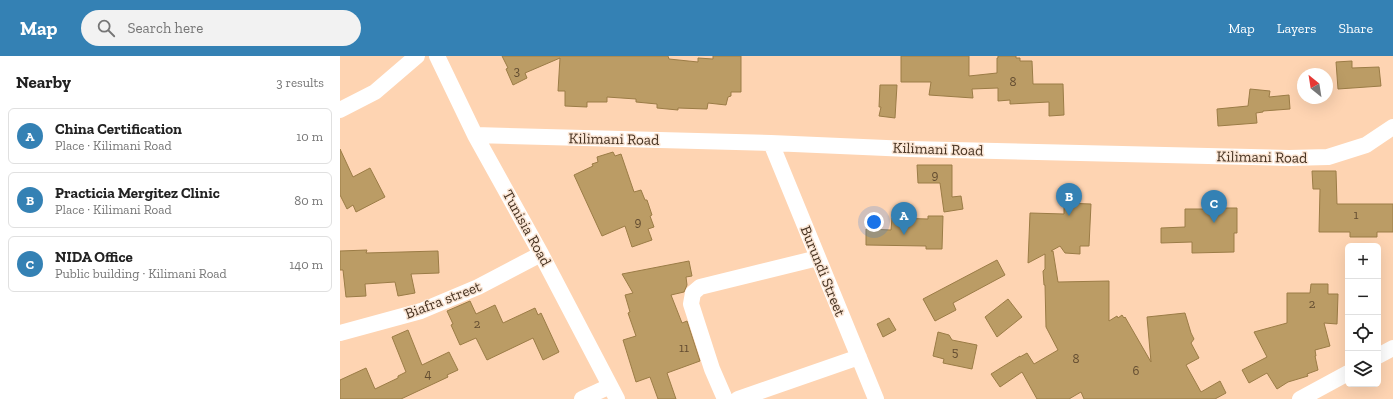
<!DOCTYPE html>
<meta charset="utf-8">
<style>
:root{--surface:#fff;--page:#f2f2f2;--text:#222;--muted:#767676;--line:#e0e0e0;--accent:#3481b4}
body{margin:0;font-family:"Zilla Slab",serif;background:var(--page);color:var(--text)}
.controls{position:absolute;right:12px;bottom:12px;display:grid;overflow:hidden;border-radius:6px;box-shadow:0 4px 16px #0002}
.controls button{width:36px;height:36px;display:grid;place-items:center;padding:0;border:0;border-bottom:1px solid var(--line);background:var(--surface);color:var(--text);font:20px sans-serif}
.compass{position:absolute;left:957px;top:12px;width:36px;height:36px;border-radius:50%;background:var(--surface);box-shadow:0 4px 16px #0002;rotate:330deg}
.you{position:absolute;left:534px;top:166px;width:14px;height:14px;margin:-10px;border:3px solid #fff;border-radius:50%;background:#1a73e8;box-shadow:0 0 0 6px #1a73e833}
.badge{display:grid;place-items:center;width:26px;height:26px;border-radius:50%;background:var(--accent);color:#fff;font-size:13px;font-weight:700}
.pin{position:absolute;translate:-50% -33px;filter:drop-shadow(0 1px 2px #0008)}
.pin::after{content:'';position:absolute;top:21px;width:14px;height:12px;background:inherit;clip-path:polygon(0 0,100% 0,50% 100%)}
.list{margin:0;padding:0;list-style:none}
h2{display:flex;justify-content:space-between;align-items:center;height:52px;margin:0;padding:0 16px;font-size:17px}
h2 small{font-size:13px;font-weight:400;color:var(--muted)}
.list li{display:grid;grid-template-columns:26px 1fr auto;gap:12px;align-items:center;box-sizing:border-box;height:56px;margin:0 8px 8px;padding:0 8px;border:1px solid var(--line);border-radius:6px}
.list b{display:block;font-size:15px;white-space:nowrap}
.list p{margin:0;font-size:13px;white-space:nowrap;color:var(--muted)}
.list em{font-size:13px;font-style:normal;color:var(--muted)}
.icon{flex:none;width:22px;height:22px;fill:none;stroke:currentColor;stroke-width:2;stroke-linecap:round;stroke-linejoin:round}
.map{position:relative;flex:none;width:1053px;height:343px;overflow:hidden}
header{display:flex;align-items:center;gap:24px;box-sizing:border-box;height:56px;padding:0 20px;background:var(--accent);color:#fff}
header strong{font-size:19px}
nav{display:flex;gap:22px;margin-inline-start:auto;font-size:14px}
.search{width:280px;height:36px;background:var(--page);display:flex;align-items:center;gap:10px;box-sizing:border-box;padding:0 14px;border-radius:22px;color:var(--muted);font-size:15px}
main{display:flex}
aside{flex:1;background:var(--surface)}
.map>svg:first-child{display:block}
.building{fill:#bb9c65;stroke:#9b7c46}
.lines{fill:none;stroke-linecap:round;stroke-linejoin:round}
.street{stroke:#fff;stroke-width:16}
.labels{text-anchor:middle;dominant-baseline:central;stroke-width:3;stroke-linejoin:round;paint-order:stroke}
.number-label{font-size:13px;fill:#624c31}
.street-label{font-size:15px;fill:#453120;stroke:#fbe6d5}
</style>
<header>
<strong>Map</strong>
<div class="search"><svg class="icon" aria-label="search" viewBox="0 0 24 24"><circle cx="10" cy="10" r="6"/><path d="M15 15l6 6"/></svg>Search here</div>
<nav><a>Map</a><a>Layers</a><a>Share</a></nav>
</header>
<main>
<aside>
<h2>Nearby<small>3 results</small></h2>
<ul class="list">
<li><span class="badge">A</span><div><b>China Certification</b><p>Place · Kilimani Road</p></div><em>10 m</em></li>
<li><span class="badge">B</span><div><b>Practicia Mergitez Clinic</b><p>Place · Kilimani Road</p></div><em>80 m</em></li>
<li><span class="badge">C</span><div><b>NIDA Office</b><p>Public building · Kilimani Road</p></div><em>140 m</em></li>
</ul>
</aside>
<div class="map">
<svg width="1053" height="343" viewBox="0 0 1053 343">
<rect width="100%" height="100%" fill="#fed4b2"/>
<!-- building -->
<path class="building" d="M162,0H328L329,3L358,6V2L373,3V0H401V36H391V40L388,41L386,49L368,47L367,53L338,52V54L317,52V48L296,46V43L267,41V46H247V51L225,50V35H218L220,2L185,17L187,22L173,29L166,13L168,12Z
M561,0H629V20L657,17V2H658V0H676V2H680V5H692L693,28H723L724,59L709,60V46L670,48V44L658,45V32L632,33L633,42L589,39L591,26H561Z
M1012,5V12L1039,11L1041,30L998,33L996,6Z
M540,29H557L555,62L539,60L541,51H539Z
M910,33L930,35L929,41L949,39L950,53L923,55V56L916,57L917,67L878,70L877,53L908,50Z
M0,93L13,121L30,112L45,141L16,156L13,149L7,153L0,139Z
M273,96L275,100L281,98L294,136L301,134L305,144H307L312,159L310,160L314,171L308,173L312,184L292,191L285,170L262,180L234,119L253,110L252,108L258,106L257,101Z
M577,109H612V141L621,140L623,153L604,156L600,127H578Z
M972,115H996L997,148H1053V176H1037V181H1010V176H979L980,133H973Z
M867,146H880L881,152H897V177H894V196L852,197V186L821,187V172L845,171V153H867Z
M724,147L751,148L749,190H740V198L725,197L720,190L711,195H713L718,226L769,225V265L777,260L778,262L782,259L784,262L785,261L811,306L807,261L845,257L851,277L854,283L851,287L859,302L846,309L861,336L880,325L886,337L875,343H744L741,336L729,343H697L682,316L660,331L651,318L680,300V301L687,297L694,308L718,294L706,271L705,229H704L703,215L705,213V198L688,207L690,157L724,158Z
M588,160H603L602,193H586V190L526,189V173L551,174L552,162L588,163Z
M27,194L26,197L98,195L99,217L71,218L75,237L58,240L55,226L25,228L26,240L6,241L3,214H0V195Z
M657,204L665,219L613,247L616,254L595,265L583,243Z
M349,205L352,220L346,221L347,229L344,236L331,239L342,267L347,265L360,305L327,317L336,343H318L310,321L296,326L283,284L296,280L288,257L290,256L285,239L293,237L282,218Z
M971,228H988V238H998L997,268L984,267L990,290L975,294L976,300H975L978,314L967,318L968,320L948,326L937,333L927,317L909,327L902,314L927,301L914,276L947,267V237H970Z
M668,243L682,261L657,281L645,261Z
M130,245L136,258L155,249L163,267L195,252L198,259L201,257L219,296L203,304L193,282L147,304L136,282L120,289L111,269L113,268L107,255Z
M549,262L556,274L543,281L537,268Z
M68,274L82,309L109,296L118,314L107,319L108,321L61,343H0V324L26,312L35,333L58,322V320L66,316L52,281Z
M598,276L609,279L612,284L637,289L632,313L603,307L604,303L593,300Z"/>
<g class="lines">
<!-- street -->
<path class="street" d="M97,0L135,79L201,198L277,343
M0,54L35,36L77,0
M135,79L431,87L569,93L949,102L988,101L1026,89L1053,71
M431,87L536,343
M0,277L81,255L138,231L201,198
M1038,300L1053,292
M242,343L270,330
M385,343L372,313L351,248L353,237L360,231L478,202
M398,343L519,301
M960,343L1008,317"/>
</g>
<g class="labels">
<!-- number labels -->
<g class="number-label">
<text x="177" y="14">3</text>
<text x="673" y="25">8</text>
<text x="595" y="118">9</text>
<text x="1016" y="158">1</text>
<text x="298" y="165">9</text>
<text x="972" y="247">2</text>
<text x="137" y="267">2</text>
<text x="344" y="291">11</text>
<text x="615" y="295">5</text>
<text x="736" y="302">8</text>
<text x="796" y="314">6</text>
<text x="88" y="317">4</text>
</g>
<!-- street labels -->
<g class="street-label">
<text transform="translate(274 83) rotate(1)">Kilimani Road</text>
<text transform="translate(598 93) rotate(2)">Kilimani Road</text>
<text transform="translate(922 101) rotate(1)">Kilimani Road</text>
<text transform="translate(187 172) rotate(61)">Tunisia Road</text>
<text transform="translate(483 215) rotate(68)">Burundi Street</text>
<text transform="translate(103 244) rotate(-21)">Biafra street</text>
</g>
</g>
</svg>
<div class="controls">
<button>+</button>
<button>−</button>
<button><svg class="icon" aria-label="locate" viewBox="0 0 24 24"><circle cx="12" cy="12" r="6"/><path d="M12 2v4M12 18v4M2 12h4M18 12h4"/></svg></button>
<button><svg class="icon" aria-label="layers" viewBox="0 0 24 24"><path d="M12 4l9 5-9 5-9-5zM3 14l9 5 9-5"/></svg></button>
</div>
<svg class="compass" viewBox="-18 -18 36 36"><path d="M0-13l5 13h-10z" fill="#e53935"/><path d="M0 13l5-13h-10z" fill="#767676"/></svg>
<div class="you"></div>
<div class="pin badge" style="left:564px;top:179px">A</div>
<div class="pin badge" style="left:729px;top:160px">B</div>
<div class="pin badge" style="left:874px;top:167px">C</div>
</div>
</main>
